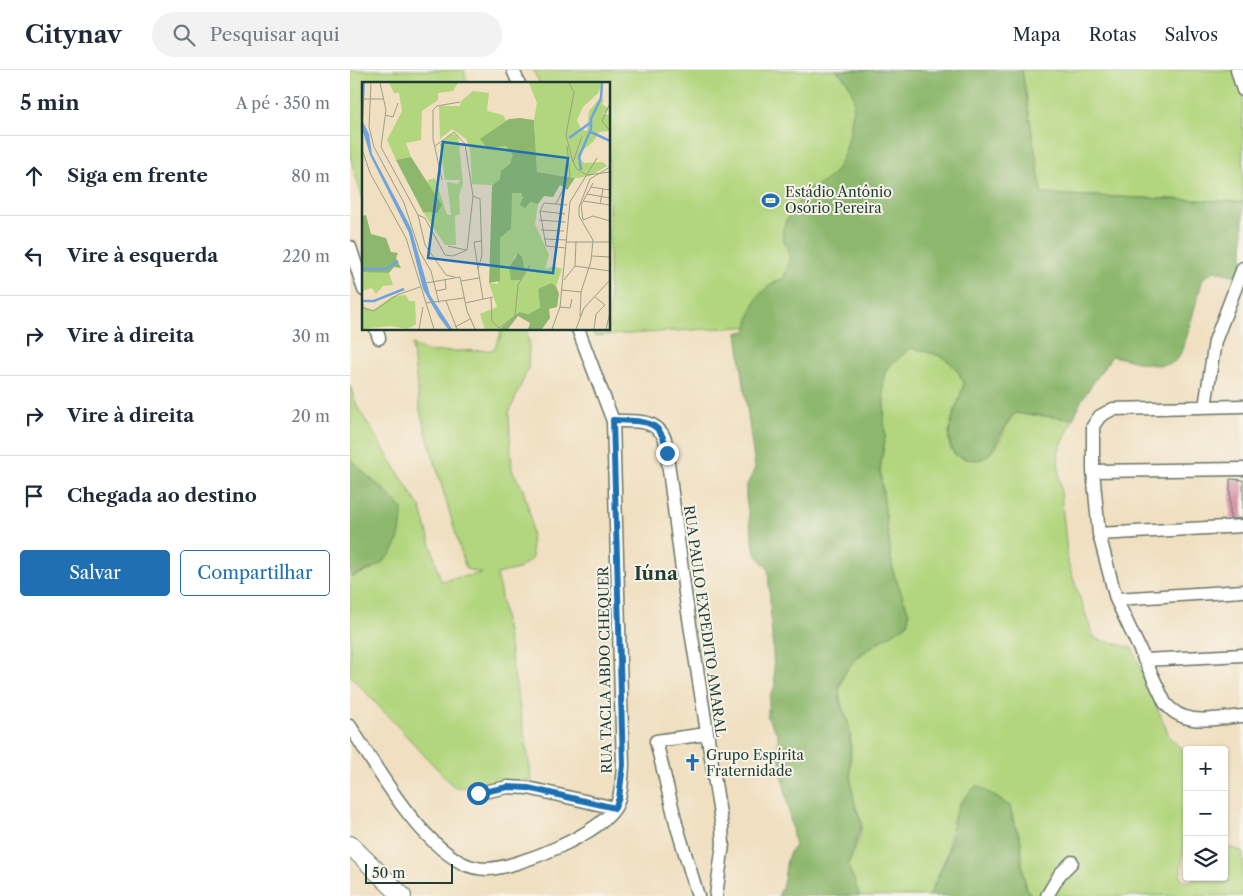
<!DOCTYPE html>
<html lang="pt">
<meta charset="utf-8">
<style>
:root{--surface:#fff;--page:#f2f2f3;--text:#1f2937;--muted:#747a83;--line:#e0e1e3;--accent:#1f6fb2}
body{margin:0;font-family:"Libre Caslon Text",serif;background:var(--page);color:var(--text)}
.controls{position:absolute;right:15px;bottom:15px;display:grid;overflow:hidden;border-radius:5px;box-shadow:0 1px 4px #0004}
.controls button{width:45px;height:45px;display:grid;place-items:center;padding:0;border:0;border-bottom:1px solid var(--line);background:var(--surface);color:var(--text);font:25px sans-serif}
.scale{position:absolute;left:15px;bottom:12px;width:88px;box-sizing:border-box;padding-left:5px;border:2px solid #1f3d34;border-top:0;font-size:14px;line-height:18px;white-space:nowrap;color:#1f3d34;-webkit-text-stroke:4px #f7f3e8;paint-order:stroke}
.stop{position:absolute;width:15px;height:15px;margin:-11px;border:4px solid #1f6fb2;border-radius:50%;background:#fff}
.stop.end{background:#1f6fb2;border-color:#fff;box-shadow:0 1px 5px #0008}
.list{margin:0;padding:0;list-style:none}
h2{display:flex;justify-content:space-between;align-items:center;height:65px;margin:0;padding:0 20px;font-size:21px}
h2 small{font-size:16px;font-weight:400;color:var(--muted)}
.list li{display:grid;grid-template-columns:32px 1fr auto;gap:15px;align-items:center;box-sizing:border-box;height:80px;padding:0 20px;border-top:1px solid var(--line)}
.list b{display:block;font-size:19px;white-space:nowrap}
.list em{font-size:16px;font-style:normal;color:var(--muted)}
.actions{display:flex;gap:10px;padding:15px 20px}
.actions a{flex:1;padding:11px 0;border:1px solid var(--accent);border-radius:5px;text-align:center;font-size:18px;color:var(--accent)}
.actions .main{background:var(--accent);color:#fff}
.icon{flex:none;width:28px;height:28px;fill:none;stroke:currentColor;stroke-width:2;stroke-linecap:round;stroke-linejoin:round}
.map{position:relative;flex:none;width:893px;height:826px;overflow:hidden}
header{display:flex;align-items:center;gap:30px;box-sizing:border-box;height:70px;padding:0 25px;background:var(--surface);border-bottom:1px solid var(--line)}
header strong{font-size:24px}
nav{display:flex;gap:28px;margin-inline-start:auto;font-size:18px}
.search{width:350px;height:45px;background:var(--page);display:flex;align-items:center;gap:12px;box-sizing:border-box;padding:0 18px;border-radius:28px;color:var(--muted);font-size:19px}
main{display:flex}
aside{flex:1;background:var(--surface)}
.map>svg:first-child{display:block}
.green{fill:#b2d67e;stroke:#688a59}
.forest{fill:#8db76d;stroke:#567a50}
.building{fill:#d38da5}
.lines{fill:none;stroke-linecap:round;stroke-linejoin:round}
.street-casing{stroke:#687665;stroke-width:15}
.secondary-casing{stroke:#687665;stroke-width:20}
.street{stroke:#fff;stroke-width:12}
.secondary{stroke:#fff;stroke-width:18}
.route{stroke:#1f6fb2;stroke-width:6}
.labels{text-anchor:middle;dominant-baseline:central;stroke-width:4;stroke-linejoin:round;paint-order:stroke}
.poi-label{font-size:14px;fill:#1f3d34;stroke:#f7f3e8;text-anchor:start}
.street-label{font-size:14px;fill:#1f3d34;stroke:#f7f3e8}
.district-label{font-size:19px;font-weight:bold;fill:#1f3d34;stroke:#f7f3e8}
.inset-river{fill:none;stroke:#6fa4dc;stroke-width:2.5}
.inset-road{fill:none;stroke:#9c9e88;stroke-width:1}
.view{fill:#1f6fb2;fill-opacity:0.15;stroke:#1f6fb2;stroke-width:2.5}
.inset-edge{fill:none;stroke:#1f3d34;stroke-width:2.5}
</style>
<header>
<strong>Citynav</strong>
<div class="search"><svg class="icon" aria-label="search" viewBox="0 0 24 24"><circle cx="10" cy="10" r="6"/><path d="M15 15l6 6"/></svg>Pesquisar aqui</div>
<nav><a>Mapa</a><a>Rotas</a><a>Salvos</a></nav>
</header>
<main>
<aside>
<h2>5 min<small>A pé · 350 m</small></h2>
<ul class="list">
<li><svg class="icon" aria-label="ahead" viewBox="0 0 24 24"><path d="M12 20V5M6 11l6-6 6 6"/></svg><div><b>Siga em frente</b></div><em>80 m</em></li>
<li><svg class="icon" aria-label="left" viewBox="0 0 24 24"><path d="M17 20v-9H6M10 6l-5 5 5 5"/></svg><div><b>Vire à esquerda</b></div><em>220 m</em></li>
<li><svg class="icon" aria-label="right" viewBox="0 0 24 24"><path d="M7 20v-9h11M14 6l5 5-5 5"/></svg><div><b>Vire à direita</b></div><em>30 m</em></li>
<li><svg class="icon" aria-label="right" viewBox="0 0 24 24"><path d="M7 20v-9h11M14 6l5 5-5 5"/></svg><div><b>Vire à direita</b></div><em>20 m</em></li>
<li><svg class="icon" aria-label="arrive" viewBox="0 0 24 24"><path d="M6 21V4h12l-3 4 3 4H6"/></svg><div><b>Chegada ao destino</b></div></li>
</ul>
<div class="actions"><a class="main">Salvar</a><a>Compartilhar</a></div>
</aside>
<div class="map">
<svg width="893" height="826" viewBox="0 0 893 826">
<rect width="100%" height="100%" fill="#f7f3e8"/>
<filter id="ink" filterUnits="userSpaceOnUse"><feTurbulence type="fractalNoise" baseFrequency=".02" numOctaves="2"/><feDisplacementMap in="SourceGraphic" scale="10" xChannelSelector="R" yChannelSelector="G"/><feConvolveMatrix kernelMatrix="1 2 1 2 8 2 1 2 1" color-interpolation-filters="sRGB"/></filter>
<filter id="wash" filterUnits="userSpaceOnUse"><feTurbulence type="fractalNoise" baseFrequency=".0096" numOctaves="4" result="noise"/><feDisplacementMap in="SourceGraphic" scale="20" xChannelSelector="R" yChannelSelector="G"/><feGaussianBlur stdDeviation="1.12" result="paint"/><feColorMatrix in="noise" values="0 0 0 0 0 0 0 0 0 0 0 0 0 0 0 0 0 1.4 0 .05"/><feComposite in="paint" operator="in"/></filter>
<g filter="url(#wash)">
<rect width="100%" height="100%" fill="#f0dfc0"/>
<!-- green -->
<path class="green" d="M0,0H114L117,14H14V133L0,85Z
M183,0H580L586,245L244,266L242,259H259V14H190Z
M672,0H893V132L692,124Z
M151,259H176L179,272L178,299L159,343L160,367L162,400L173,419L181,448L182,489L168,499L147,504L182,710L105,718L0,605V507L22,500L36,420L18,408L0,389V316L8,338L71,439L91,511L132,503L116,499L70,341L62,274L77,282L143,280L150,267Z
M560,278C587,284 601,285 614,313C610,335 580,383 617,389C627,391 634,389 642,382C653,371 654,354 665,343L723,349L708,383L709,403L718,493L742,563L746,569L782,578L820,668L837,684V752L830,806L835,812L843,811L845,807H874V779L884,778L893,782V826H681C670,807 674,792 671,772C670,762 663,754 662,743L627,715L610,732L602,752L597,784L579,826H510L498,795C502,783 511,769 512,756C512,747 504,736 502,727C498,705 503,683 500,662C498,643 484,629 492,610C503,580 535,571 558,553L559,543L543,502L530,400L535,368L533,311L536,299Z"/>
<!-- forest -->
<path class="forest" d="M486,0H672L692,124L893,132V216L884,205L864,201L853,208L833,280C829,285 826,293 819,294C802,298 779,289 762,286L732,329L723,349L665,343C643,365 648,405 604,384C591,361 609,336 614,313C601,285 587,284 560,278L536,299L533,311L535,368L530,400L543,501L559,543L558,553C533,573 482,590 490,632C492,643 500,653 500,664C500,696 499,725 512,754L498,795L510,826H428C439,809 431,789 445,776L429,686L428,665L417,647L420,626L425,616L418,499L405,483L396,428V417L405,398L387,263L396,261C403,233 406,220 434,208L440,190L432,164L436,150L458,118C491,112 498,76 502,48C502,43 505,35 504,29C502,17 495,7 486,0Z
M0,389C17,407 36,420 52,438C52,481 40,494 0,507Z
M627,715L660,736L663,752L671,771V792L676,818L681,826H579C585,812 594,798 598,783C607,750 598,742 627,715Z"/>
<g id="blocks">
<!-- building -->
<path class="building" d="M880,409L893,410V448L880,449Z"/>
</g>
</g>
<g filter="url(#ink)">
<use href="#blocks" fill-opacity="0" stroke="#687665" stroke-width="1"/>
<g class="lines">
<defs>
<path id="street" d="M163,0L169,14
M887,0L893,20
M0,177L14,220
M26,259L29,268
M893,336L763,339L750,346L743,356V401L749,464L766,529L815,633C835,658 864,648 893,646
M855,337L865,271L893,198
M263,351C283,351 306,348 315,369L335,523L372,757L373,774L366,826
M743,401L893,399
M749,464L893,456
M766,529L893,521
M794,590L893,585
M0,656C27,699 67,769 112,793C120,797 130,799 138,799C169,797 251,764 266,736C272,724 272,708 273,695L263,351L228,259
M128,723L158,717L178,718L265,738
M348,826L327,757L306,671L356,664
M697,826L710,804L722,792"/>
<path id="secondary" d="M0,775L52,826"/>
</defs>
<!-- street casing -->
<use href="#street" class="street-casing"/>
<!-- secondary casing -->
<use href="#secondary" class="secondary-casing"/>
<!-- street -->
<use href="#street" class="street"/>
<!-- secondary -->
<use href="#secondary" class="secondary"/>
</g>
</g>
<g class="lines" filter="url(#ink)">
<!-- route -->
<path class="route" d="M128,723L158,717L178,718L265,738L269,728L273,695L263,350C293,352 312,347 317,383"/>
</g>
<!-- icons -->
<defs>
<symbol id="stadium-bare" viewBox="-9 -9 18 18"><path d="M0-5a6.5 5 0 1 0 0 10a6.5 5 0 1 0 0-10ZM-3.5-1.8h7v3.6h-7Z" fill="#1f6fb2" stroke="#f7f3e8" stroke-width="2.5" paint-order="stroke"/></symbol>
<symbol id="church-bare" viewBox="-9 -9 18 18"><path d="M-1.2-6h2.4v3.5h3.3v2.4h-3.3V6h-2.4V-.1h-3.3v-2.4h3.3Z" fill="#1f6fb2" stroke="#f7f3e8" stroke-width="2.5" paint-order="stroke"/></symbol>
</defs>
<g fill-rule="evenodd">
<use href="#stadium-bare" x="408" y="118" width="25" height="25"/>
<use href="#church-bare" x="330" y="680" width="25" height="25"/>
</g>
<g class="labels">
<!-- poi labels -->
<g class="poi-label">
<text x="435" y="122">Estádio Antônio<tspan x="435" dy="16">Osório Pereira</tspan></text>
<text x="356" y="685">Grupo Espírita<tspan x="356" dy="16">Fraternidade</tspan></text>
</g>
<!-- street labels -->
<g class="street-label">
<text transform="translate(355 551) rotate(82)">RUA PAULO EXPEDITO AMARAL</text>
<text transform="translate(255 600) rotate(-91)">RUA TACLA ABDO CHEQUER</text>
</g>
<!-- district labels -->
<g class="district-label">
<text x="306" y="503">Iúna</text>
</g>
</g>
<!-- overview -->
<g transform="translate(12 12)">
<rect width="248" height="248" fill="#f0dfc0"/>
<path d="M27,1H96L91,9L76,11V18L60,29L59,58L44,61L49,75L41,78H34L25,58L40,29L37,11H32ZM167,1H241L236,11L221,25L215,38L219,47L225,49L227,29L238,16L242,18L240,22L247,27L241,32L247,33V49L237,50L232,59L221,68L218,76L222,81L241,80L245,84L228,94L215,96L175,90L172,38L175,21ZM111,9L127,11L125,29L141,33L162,70L158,105L110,102L108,67L104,57L90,47L78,57L77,24H98L99,19ZM89,52L96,53L101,101L97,114L98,132L93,134L94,163H83L61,130L74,131L78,120L66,104V98L73,96L85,133H89L85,100L96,102L98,98H83L78,62ZM154,109L161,113L160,125L168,120L176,122L173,142L187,173L183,187L191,184L200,187L199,190L194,204L189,201L176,207L178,227L165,232L157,230L138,247H123L118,232L135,225L127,201L136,202L138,156L149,147L148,125L150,111ZM153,173L161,180L160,198L155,197L151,180ZM4,189L27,191L31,203L21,204L14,212L10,206L0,209V190ZM44,213L47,219H53L54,242L46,247L28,244L0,247V219L3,225L11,228L31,214Z" fill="#b2d67e" fill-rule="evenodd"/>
<path d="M158,36L172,38L175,90L213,96L205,108L198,103L191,115L182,114L176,122L168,120L163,126L158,123L161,115L159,111H150L149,147L138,156V199L127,201L130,104L138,97L139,89L148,82L151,73L144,64L125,66L118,57L147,37ZM49,75L80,123L75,131L61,130L34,78ZM4,133L9,152L24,156L29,170L36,171L34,176L39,186L32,185L27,191L0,190V134ZM156,171L160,175L163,191L159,198H149L147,186ZM189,201L194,204L197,212L195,225L187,227L188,236L180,247H166L168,241L156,234L146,247H138L157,230L166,232L178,226L176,207Z" fill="#8db76d"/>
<path d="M0,1H3L1,40L7,52L10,72L49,146L68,213L90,247H86L77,235L61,207L47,151L8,73L0,46Z" fill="#6fa4dc"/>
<path class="inset-river" d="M229,50L248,59M207,56L228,41M219,88L217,75L229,47V37L239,16L240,1M0,187H25L36,179M0,219H12L42,207"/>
<path class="inset-road" d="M9,1L7,45L12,65L42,121L58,170L69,189L77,221M18,1L24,28L19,65L56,133L63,163L84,193L93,195M207,1L212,10L204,53L211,80M0,17H22M248,21L240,39L248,49M23,33L31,35L36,21M220,54L211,80L215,87L225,93L248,90M0,67L8,91L44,156L72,247M80,98L71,57V28L75,24L98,20M229,105L248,108M225,112L248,116M111,114L118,117L120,173L116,187L121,217M221,119L248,123M194,122L208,93L205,64M238,122L241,107M178,129L203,132M56,133L63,136L83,173L91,174L105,168L111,114L103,62L92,50L73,64M177,138L203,140M221,138L219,123L231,101M221,138L231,134L248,139M179,148L202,149M182,157L205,158M205,160H248M86,164L104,168M204,166L184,164L178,129L182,121L205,123M230,174L248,175M213,184L248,189M116,187L112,160L119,159M202,198L213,184L214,159M99,199L117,196M64,201L98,195L105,229L113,247M200,208L219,210M74,209L84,207L83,197M129,216L130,239L137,246L153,234L156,203L168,183M84,219L95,247M64,221L102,216M103,221L131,215M198,225L208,226L210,217M0,226L12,229L35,213L58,205M218,235L219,210L229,179L231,158L217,134V125L228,97L248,85M93,245L108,237M57,247L61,225M190,247L198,225L208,120L235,76M214,247L222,226L248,198M232,247L234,232L243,223L233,215M244,247L248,230"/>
<path class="view" d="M81,60L206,76L191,191L66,176Z"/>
<rect width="248" height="248" class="inset-edge"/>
</g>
</svg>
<div class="controls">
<button>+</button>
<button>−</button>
<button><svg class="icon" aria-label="layers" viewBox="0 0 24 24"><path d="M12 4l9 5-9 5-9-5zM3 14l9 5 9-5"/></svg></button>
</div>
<div class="scale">50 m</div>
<div class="stop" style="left:128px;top:723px"></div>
<div class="stop end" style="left:317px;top:383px"></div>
</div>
</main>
